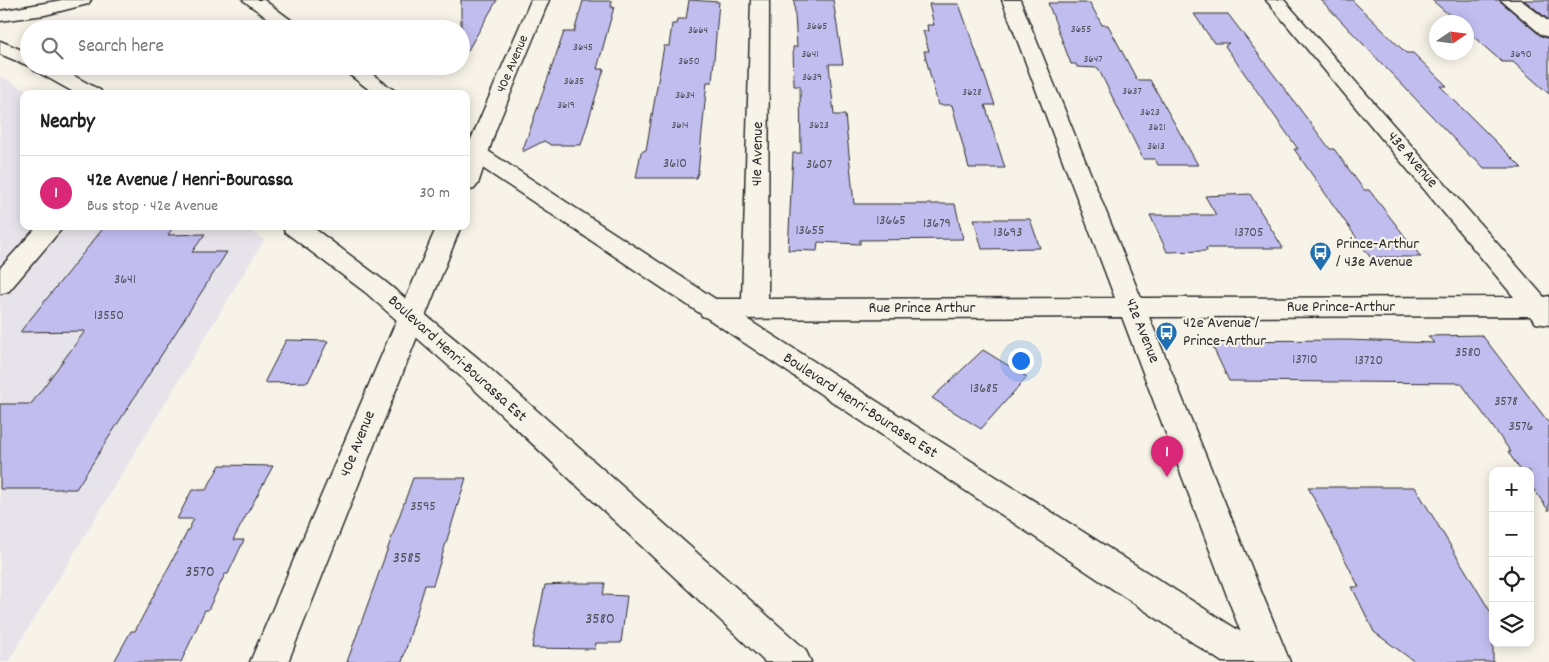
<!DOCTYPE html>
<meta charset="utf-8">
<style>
:root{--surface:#fff;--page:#f2f2f2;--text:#222;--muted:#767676;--line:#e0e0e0;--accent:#db2777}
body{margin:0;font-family:Dekko,sans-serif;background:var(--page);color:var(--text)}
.controls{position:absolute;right:15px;bottom:15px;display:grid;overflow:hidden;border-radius:10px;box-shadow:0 2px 12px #0003}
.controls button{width:45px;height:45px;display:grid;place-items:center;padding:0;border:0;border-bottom:1px solid var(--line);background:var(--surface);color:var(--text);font:25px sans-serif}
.compass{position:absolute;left:1429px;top:15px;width:45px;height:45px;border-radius:50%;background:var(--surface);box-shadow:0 2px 12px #0003;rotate:77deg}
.you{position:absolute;left:1020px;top:360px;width:18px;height:18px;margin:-12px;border:4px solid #fff;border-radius:50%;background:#1a73e8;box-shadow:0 0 0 8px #1a73e833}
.badge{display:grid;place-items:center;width:32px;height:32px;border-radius:50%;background:var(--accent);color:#fff;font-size:16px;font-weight:700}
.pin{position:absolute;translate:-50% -41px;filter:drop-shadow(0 1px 2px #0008)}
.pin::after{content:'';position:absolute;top:26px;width:18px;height:15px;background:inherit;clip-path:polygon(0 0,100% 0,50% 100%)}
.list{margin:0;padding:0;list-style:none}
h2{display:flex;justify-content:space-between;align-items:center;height:65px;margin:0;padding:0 20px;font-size:21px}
h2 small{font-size:16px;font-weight:400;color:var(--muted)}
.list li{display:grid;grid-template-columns:32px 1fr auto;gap:15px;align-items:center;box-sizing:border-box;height:75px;padding:0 20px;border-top:1px solid var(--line)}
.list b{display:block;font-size:19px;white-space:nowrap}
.list p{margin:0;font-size:16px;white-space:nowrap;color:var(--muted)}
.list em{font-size:16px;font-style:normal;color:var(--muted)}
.icon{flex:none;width:28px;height:28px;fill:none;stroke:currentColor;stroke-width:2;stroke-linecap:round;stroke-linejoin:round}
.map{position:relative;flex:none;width:1549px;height:662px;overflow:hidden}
.search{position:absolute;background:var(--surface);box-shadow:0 2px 12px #0003;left:20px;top:20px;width:450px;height:55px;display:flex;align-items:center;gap:12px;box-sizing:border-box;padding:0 18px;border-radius:28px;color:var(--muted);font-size:19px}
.panel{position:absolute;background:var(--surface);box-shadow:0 2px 12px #0003;left:20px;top:90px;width:450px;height:140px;border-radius:10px}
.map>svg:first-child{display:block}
.built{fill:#e7e3ea}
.building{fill:#c1bdef;stroke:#2b2b2b}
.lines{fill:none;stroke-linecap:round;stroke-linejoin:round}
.minor-casing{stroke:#2b2b2b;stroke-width:3}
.primary-casing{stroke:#2b2b2b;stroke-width:3}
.minor{fill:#f7f3e8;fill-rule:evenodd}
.primary{fill:#f7f3e8;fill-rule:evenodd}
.labels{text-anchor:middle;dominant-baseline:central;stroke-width:4.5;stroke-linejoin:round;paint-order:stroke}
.far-number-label{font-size:11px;fill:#50505c}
.far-street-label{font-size:14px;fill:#2b2b2b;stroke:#f7f3e8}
.number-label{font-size:14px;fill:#50505c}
.street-label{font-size:16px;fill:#2b2b2b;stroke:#f7f3e8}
.poi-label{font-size:16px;fill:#2b2b2b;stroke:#f7f3e8;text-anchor:start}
.near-number-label{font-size:16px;fill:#50505c}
</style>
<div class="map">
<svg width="1549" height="662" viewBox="0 0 1549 662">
<rect width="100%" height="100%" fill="#f7f3e8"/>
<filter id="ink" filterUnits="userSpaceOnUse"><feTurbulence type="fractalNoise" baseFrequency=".02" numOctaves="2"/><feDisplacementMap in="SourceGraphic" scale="10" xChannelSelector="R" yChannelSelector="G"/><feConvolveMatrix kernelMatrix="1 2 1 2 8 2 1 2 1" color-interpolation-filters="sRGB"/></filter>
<g filter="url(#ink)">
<!-- built -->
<path class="built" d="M0,76L33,94H24V226H241L264,240L8,662H0Z"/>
<!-- building -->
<path class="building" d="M461,0H497L461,62Z
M689,0L719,2L712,82H707L698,173L696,178H636L641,152L646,150L664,46H669L672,24H676L677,19H686Z
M794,0H833L843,64H829L834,115H845L854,204H955L963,239L860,240V244L818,242L817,251L788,250L793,153H801L800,86H794L793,47H797Z
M1321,0H1352L1406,53H1413L1447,86H1440L1522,168H1484L1475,158H1472Z
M1432,0H1499L1541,36L1549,39V94L1513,62H1502L1466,30V22H1457Z
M1524,0H1549V20Z
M583,1H612L611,7H614L597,69H604L581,145H551L544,141L522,152L564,32H574Z
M1048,3H1090L1102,25H1108L1137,80H1150L1198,165H1158L1155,159H1143L1098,68L1077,67L1076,64H1071Z
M929,4H959L995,105H985L1005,168H969L952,105H938L924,51H929L923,31H928L927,25H934Z
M1194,14H1228L1330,149H1334L1364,190H1369L1421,257H1370L1294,149H1298L1225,46L1229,43H1214Z
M1250,194L1283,248H1206L1207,251L1167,252L1150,215H1216L1205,196Z
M974,219H1030L1040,248L982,249Z
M105,226H174L168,235L205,234L192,252H227L76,489H0V404H31L85,331L20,332Z
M1482,335L1549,423V511L1530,484V471H1521L1508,452H1511L1461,383L1229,381L1210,341L1347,340L1434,343L1428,336Z
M286,340L328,341L308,382L264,383Z
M983,350L1027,377L981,429L932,398Z
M220,465L273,466L233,540H244L228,574H225L208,610H205L181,662H114L131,631H135L194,519H177L192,490H206Z
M413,478H466L433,585H425L402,662H347Z
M1308,487H1415L1493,616V662H1415L1374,632L1352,587H1359Z
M568,583H605L603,595L627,596L621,643H596L595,649L532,648L545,585L567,584Z"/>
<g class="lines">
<defs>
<path id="minor" d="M531,0H549L496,129L478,184L474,189L466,191V151Z
M751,0H769L768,299L1115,298L1002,0H1020L1141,298L1514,297L1266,0H1284L1544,297L1549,296V325L1536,323L1530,316L1149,317L1290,662H1252L1122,317L711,319L702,316L698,309L702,302L711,299H742Z
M1501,0H1521L1549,22V37L1542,35Z
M38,226H64L9,291L0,294V268Z
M437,226H461L288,662H250Z"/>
<path id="primary" d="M62,0H91L88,4L45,15L0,21V11Z
M243,0H264L303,29H282Z
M0,41L29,53V66L0,54Z
M31,66H56L100,90L103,94H77L34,70Z
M338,66H361L399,94H375Z
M466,140L474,142L720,302L1268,649L1274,662H1222L466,157Z
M282,226H311L383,280L479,359L805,649L811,662H765L459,375L365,292L285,232Z"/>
</defs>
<!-- minor casing -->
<use href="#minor" class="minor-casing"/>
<!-- primary casing -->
<use href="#primary" class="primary-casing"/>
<!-- minor -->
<use href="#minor" class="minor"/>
<!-- primary -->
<use href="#primary" class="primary"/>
</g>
</g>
<!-- icons -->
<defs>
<symbol id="bus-pin" viewBox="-11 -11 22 30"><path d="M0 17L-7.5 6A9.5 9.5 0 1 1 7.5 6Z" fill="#1f6fb2" stroke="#f7f3e8"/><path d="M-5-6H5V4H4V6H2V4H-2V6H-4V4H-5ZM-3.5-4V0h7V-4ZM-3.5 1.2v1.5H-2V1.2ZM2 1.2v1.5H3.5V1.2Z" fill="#fff"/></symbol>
</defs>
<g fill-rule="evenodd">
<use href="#bus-pin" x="1308" y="240" width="25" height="34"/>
<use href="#bus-pin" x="1154" y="320" width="25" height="34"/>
</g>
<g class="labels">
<!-- far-number labels -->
<g class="far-number-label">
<text x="817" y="27">3665</text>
<text x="1081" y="30">3655</text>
<text x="698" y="31">3664</text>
<text x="583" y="48">3645</text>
<text x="810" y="55">3641</text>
<text x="1521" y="55">3690</text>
<text x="1093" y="60">3647</text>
<text x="689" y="62">3650</text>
<text x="812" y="78">3639</text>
<text x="574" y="82">3635</text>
<text x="1132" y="92">3637</text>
<text x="972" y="93">3628</text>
<text x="685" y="96">3634</text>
<text x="566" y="106">3619</text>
<text x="1150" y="113">3623</text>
<text x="680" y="126">3614</text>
<text x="819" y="126">3623</text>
<text x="1157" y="128">3621</text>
<text x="1156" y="147">3613</text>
</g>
<!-- far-street labels -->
<g class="far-street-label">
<text transform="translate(513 64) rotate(-67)">40e Avenue</text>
</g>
<!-- number labels -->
<g class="number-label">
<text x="675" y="164">3610</text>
<text x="819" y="165">3607</text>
<text x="891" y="221">13665</text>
<text x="937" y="224">13679</text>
<text x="810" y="231">13655</text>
<text x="1008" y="233">13693</text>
<text x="1249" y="233">13705</text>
<text x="125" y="280">3641</text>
<text x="109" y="316">13550</text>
<text x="1468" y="353">3580</text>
<text x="1305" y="360">13710</text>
<text x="1369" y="361">13720</text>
<text x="984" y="389">13685</text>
<text x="1506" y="402">3578</text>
<text x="1521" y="427">3576</text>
<text x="423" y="507">3595</text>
</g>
<!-- street labels -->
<g class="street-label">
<text transform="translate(758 154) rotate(-89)">41e Avenue</text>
<text transform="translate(1412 160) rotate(49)">43e Avenue</text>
<text x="1341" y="307">Rue Prince-Arthur</text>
<text x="922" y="308">Rue Prince Arthur</text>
<text transform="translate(1142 331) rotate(68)">42e Avenue</text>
<text transform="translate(457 359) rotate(42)">Boulevard Henri-Bourassa Est</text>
<text transform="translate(860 406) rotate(33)">Boulevard Henri-Bourassa Est</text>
<text transform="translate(358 444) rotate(-68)">40e Avenue</text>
</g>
<!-- poi labels -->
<g class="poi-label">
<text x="1336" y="244">Prince-Arthur<tspan x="1336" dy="18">/ 43e Avenue</tspan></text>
<text x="1183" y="323">42e Avenue /<tspan x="1183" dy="18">Prince-Arthur</tspan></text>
</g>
<!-- near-number labels -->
<g class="near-number-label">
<text x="407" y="558">3585</text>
<text x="200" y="572">3570</text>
<text x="600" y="619">3580</text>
</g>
</g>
</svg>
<div class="controls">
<button>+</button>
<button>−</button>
<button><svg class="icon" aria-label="locate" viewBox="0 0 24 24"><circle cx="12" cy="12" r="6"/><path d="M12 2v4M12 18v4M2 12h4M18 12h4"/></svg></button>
<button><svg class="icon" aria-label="layers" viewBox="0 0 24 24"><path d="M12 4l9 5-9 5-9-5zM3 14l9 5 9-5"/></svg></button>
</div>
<svg class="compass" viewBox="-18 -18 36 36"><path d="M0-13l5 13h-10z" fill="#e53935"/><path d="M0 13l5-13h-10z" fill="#767676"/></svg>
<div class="you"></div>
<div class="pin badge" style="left:1167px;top:477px">1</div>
<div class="search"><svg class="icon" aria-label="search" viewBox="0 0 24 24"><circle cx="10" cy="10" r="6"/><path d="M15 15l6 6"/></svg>Search here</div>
<section class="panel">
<h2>Nearby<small></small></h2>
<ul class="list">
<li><span class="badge">1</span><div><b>42e Avenue / Henri-Bourassa</b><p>Bus stop · 42e Avenue</p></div><em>30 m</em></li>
</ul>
</section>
</div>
